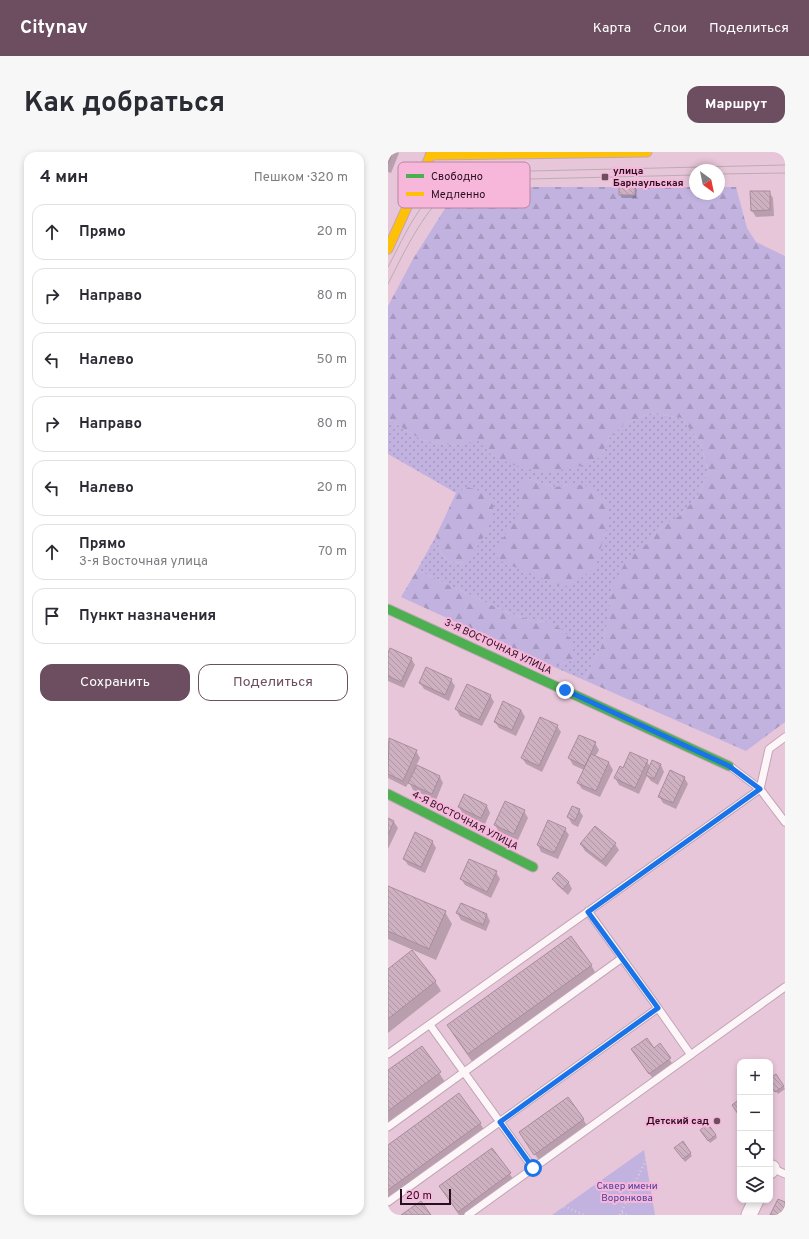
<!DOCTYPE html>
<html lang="ru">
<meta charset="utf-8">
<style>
:root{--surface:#fff;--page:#f7f7f7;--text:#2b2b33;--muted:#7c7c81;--line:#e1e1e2;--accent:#6c4e60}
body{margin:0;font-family:Overpass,sans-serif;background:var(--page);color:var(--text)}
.controls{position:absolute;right:12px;bottom:12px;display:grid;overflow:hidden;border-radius:8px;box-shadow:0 2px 6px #0003}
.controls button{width:36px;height:36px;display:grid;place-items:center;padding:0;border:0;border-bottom:1px solid var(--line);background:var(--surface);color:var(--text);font:20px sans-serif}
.compass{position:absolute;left:301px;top:12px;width:36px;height:36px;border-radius:50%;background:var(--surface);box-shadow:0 2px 6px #0003;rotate:147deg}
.scale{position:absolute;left:12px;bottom:10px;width:51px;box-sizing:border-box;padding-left:4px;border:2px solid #2a0d1f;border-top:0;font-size:11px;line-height:14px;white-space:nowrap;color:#2a0d1f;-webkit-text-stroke:3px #f7b7db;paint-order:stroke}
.stop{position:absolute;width:12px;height:12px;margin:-9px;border:3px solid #1a73e8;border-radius:50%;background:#fff}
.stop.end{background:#1a73e8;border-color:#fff;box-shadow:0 1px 4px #0008}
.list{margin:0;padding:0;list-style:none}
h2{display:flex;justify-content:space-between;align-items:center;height:52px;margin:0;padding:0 16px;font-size:17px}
h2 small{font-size:13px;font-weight:400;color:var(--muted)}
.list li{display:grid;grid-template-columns:26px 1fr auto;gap:12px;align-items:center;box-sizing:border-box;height:56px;margin:0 8px 8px;padding:0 8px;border:1px solid var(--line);border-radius:12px}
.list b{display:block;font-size:15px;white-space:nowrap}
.list p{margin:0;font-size:13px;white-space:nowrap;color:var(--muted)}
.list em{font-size:13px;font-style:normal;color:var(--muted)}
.actions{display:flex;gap:8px;padding:12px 16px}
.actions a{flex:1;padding:9px 0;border:1px solid var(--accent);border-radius:12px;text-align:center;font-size:14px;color:var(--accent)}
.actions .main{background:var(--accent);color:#fff}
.icon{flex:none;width:22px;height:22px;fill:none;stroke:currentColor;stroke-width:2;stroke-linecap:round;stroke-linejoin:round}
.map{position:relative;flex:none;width:397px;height:1063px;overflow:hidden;border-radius:12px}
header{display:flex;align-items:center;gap:24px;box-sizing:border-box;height:56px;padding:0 20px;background:var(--accent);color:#fff}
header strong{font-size:19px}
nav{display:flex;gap:22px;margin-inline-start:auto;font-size:14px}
.intro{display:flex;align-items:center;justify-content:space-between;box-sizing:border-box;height:96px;padding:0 24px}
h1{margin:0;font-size:28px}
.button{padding:10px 18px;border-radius:12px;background:var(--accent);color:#fff;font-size:14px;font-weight:700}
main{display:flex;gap:24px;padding:0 24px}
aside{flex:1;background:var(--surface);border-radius:12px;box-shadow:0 2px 6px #0003}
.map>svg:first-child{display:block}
.grass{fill:url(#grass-dots);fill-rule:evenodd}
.forest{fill:url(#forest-firs)}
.park{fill:#c2b2e0}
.shadow{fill:#0003}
.building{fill:url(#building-back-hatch);stroke:#a98c9d}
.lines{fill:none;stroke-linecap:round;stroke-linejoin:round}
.lane-casing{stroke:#c3a5b6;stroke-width:9}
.street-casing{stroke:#c3a5b6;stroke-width:17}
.fast-casing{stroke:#c3a5b6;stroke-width:11}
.slow-casing{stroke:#c3a5b6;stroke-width:11}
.path{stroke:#daced5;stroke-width:2.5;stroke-dasharray:1 3;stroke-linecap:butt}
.lane{stroke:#fcf6f9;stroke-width:7}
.street{stroke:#fcf6f9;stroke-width:15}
.fast{stroke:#4caf50;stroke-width:9}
.slow{stroke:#ffc107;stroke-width:9}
.tram{stroke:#b7aeb3;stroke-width:1}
.route{stroke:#1a73e8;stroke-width:5}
.poi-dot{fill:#6c4e60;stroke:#f7b7db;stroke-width:1.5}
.labels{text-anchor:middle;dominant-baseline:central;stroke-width:4;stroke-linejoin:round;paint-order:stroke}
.poi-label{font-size:10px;font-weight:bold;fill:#2a0d1f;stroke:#f7b7db;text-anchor:start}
.street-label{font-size:10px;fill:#2a0d1f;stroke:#f7b7db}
.park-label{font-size:10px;fill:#4b4298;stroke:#f7b7db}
.key{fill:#f7b7db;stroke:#ba84a3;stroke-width:1}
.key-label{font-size:11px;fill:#2a0d1f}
</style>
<header>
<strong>Citynav</strong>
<nav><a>Карта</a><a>Слои</a><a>Поделиться</a></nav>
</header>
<div class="intro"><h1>Как добраться</h1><a class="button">Маршрут</a></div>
<main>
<aside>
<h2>4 мин<small>Пешком · 320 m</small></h2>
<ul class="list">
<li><svg class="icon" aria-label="ahead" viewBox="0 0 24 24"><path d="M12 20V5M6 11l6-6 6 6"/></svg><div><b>Прямо</b></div><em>20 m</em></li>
<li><svg class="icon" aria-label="right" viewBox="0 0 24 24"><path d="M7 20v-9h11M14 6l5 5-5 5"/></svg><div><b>Направо</b></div><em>80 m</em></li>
<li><svg class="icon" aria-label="left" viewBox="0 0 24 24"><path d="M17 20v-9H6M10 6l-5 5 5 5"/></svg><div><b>Налево</b></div><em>50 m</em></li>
<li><svg class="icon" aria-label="right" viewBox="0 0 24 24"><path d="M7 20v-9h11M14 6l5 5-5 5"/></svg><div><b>Направо</b></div><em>80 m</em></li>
<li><svg class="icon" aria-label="left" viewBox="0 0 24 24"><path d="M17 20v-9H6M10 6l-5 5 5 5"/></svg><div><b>Налево</b></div><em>20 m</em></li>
<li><svg class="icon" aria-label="ahead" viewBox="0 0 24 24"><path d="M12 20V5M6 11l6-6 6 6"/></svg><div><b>Прямо</b><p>3-я Восточная улица</p></div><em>70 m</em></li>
<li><svg class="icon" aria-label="arrive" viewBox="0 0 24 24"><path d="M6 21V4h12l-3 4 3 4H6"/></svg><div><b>Пункт назначения</b></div></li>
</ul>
<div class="actions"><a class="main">Сохранить</a><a>Поделиться</a></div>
</aside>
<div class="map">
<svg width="397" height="1063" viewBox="0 0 397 1063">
<defs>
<pattern id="grass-dots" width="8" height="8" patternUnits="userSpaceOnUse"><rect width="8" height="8" fill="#c2b2e0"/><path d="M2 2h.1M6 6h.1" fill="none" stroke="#a798c0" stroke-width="1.8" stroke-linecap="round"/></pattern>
<pattern id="forest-firs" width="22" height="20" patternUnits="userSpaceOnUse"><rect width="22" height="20" fill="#c2b2e0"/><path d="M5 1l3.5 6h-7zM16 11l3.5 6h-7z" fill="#a798c0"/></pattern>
<pattern id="building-back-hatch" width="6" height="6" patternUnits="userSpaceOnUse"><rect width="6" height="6" fill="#ceb1c1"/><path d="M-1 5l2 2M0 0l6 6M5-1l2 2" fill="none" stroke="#b197a5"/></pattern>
</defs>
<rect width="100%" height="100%" fill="#e8c6d9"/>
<!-- grass -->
<path class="grass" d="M263,261L293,266L313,291L320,321L310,344L291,364L273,376L258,392L224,436L221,465L213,495L196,528L166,515L187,507L161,470L144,469L116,459L29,418L48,384L53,401L62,410L77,411L84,337L68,341L0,302V267L34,288L62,293L90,288L105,304L213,305L221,286L236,272ZM141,327L166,335L180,333L219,375L213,393L125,372L133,357Z"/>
<!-- forest -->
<path class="forest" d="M121,35H307V42H331V35H348L359,76L368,90L397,104V570L358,599L196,528L213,495L220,468L224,436L239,407L258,392L273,376L291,364L310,344L320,321L313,291L293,266L263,261L236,272L221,286L213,305L192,314L156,321L126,313L105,304L90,289L62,293L34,288L0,267V154L25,107L58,55L80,41Z
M141,327L166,335L180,333H197L211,342L220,354L219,375L207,415L188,430L175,435L110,408L109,396L133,357L131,344L133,331Z
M79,335C86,337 95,339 101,345C116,362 88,397 77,411L62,410L53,401L48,384L68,341Z
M29,418L116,459L144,469L161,470L175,478L183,488L187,507L166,515L13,445Z"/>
<!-- park -->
<path class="park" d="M256,998L267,1063H164Z"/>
<!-- shadow -->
<path class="shadow" d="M0,0H10L11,1L3,21L0,20Z
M247,35L249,38L248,46H234L232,43Z
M381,40L385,46L386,64L368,65L364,59Z
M0,503L23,506L27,513L16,536L0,529Z
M63,528L67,534L61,549L36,537L32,531Z
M102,543L106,550L94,574L72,564L68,557Z
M133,558L137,565L128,584L111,576L107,570Z
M169,574L173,580L154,620L138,612L134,606Z
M2,587L28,599L32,606L28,614L52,625L55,631L48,648L25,638L21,630L18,635L0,626V590Z
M207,591L211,598L207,605L221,611L225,618L212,645L194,637L190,631L196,618L185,613L181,606Z
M259,609L262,615L265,610L273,613L276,620L270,633L263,629L259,624L251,642L231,633L227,626L235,617Z
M296,625L300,632L288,657L275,651L271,644Z
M77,644L99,654L102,661L97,672L75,662L71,655Z
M191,658L195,664L190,675L184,672L180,665Z
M136,659L140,666L130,688L111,680L107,673Z
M0,667L6,670L10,676L0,697Z
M161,669L177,677L181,683L170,707L153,700L150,693Z
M207,676L227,692L231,698L218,715L197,699L193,692Z
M44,689L48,696L37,721L20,713L16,707Z
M108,720L112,727L103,746L77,733L73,727Z
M170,721L181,731L184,737L180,743L169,733L165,727Z
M0,735L57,760L64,772L48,808L0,787Z
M73,752L99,763L102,769L98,779L73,768L69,761Z
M203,813L210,825L87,914L67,885L60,873Z
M0,818L47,829L53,839L0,881Z
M272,893L286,914L266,928L248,904L266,898Z
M34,895L59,933L0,976V920Z
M382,927L395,934L397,937L390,942L382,932Z
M195,967L201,977L153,1011L132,981Z
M92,971L99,983L0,1055V994Z
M315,981L328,983L329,986L322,991Z
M104,997L128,1031L84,1063H71L52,1035Z
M289,999L302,1001L304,1004L297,1010Z"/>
<!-- building -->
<path class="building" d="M0,0H5L0,12Z
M231,33L247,34V43H231Z
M362,39H382V58L363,59Z
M2,496L24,506L13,530L0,524V501Z
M38,515L64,527L57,543L31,531Z
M79,532L103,543L91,568L67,557Z
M115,549L133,558L124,578L106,570Z
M152,565L170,573L151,614L133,606Z
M191,583L208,590L197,614L180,606Z
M1,586L29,598L15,629L0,622Z
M242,600L260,608L247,636L226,626L232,614L235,616Z
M203,602L221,610L208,639L189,631Z
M264,608L273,612L266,627L258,623Z
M29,613L52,624L44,642L20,631Z
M282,618L297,625L285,651L270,645Z
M76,642L99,653L93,666L70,655Z
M117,649L137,658L126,682L106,673Z
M184,654L192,657L187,669L179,665Z
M0,666L6,669L0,683Z
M160,668L178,676L166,701L149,693Z
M207,674L228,691L214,709L192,692Z
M27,680L45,689L33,715L15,707Z
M81,707L109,719L99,740L72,727Z
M170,720L181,730L175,737L164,727Z
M0,734L58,759L41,797L0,779Z
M73,751L99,762L95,773L68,761Z
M183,784L204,813L80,902L59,873Z
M24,798L48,829L0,867V817Z
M259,886L266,896L272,891L283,906L261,922L243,897Z
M34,894L53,920L0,959V918Z
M388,922L396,934L387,940L382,933V926Z
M71,941L93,971L0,1038V993Z
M180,945L196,967L146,1003L131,980Z
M352,947V965L344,953Z
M320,972L328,983L320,989L312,978Z
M295,989L303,1001L295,1007L286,996Z
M104,996L123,1021L70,1060L51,1034Z
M390,1047L397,1050V1063H382Z
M33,1049L43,1063H13Z"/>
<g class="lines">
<defs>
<path id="lane" d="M343,615L372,637L397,670
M270,856L303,903
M42,873L145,1016
M0,902L372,637L381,597L397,585
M0,975L234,806L200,759
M384,1016L397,1022
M0,1050L270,856L234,806
M80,1063L397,835"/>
<path id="street" d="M382,1019L384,1016
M361,1063L368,1048"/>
<path id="fast" d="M0,457L341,614
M0,642L145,715"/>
<path id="slow" d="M42,3L259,0
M0,97L44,0"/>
</defs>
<!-- lane casing -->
<use href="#lane" class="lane-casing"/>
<!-- street casing -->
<use href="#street" class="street-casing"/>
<!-- fast casing -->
<use href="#fast" class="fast-casing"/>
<!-- slow casing -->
<use href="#slow" class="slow-casing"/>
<!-- path -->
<path class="path" d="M145,1048L168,1051L196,1063
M155,1050L284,953L327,923L316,907
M234,1061L239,1063
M232,1063L283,955"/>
<!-- lane -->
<use href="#lane" class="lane"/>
<!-- street -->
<use href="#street" class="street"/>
<!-- fast -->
<use href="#fast" class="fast"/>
<!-- slow -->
<use href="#slow" class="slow"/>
<!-- tram -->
<path class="tram" d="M331,22L397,21
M0,115C26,66 39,25 101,20L397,13
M0,132C13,106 36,58 58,42C70,33 87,29 102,28L307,23"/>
</g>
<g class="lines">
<!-- route -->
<path class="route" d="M145,1016L112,970L270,856L200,760L372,637L341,614L177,538"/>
</g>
<!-- markers -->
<g class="poi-dot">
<rect x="213" y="21" width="8" height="8" rx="2"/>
<circle cx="329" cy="969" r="4"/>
</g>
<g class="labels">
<!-- poi labels -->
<g class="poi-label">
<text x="225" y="19">улица<tspan x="225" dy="12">Барнаульская</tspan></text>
<text x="321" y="969" text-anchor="end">Детский сад</text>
</g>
<!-- street labels -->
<g class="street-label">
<text transform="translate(110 495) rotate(25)">3-Я ВОСТОЧНАЯ УЛИЦА</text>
<text transform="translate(77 669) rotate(27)">4-Я ВОСТОЧНАЯ УЛИЦА</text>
</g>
<!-- park labels -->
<g class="park-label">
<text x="239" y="1034">Сквер имени<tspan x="239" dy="12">Воронкова</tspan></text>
</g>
</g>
<!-- legend -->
<rect x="10" y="10" width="132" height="46" rx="6" class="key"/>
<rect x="18" y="22" width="18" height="4" fill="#4caf50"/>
<rect x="18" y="40" width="18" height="4" fill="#ffc107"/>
<g class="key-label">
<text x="43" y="28">Свободно</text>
<text x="43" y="46">Медленно</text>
</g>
</svg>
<div class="controls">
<button>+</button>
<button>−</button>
<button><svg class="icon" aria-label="locate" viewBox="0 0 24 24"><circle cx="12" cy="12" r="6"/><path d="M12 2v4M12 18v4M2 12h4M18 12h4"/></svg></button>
<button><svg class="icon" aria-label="layers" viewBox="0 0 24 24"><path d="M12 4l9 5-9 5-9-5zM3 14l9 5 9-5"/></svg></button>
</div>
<svg class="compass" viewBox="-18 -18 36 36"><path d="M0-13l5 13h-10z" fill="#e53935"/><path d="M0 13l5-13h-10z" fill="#7c7c81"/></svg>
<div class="scale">20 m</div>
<div class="stop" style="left:145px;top:1016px"></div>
<div class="stop end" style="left:177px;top:538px"></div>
</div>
</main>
